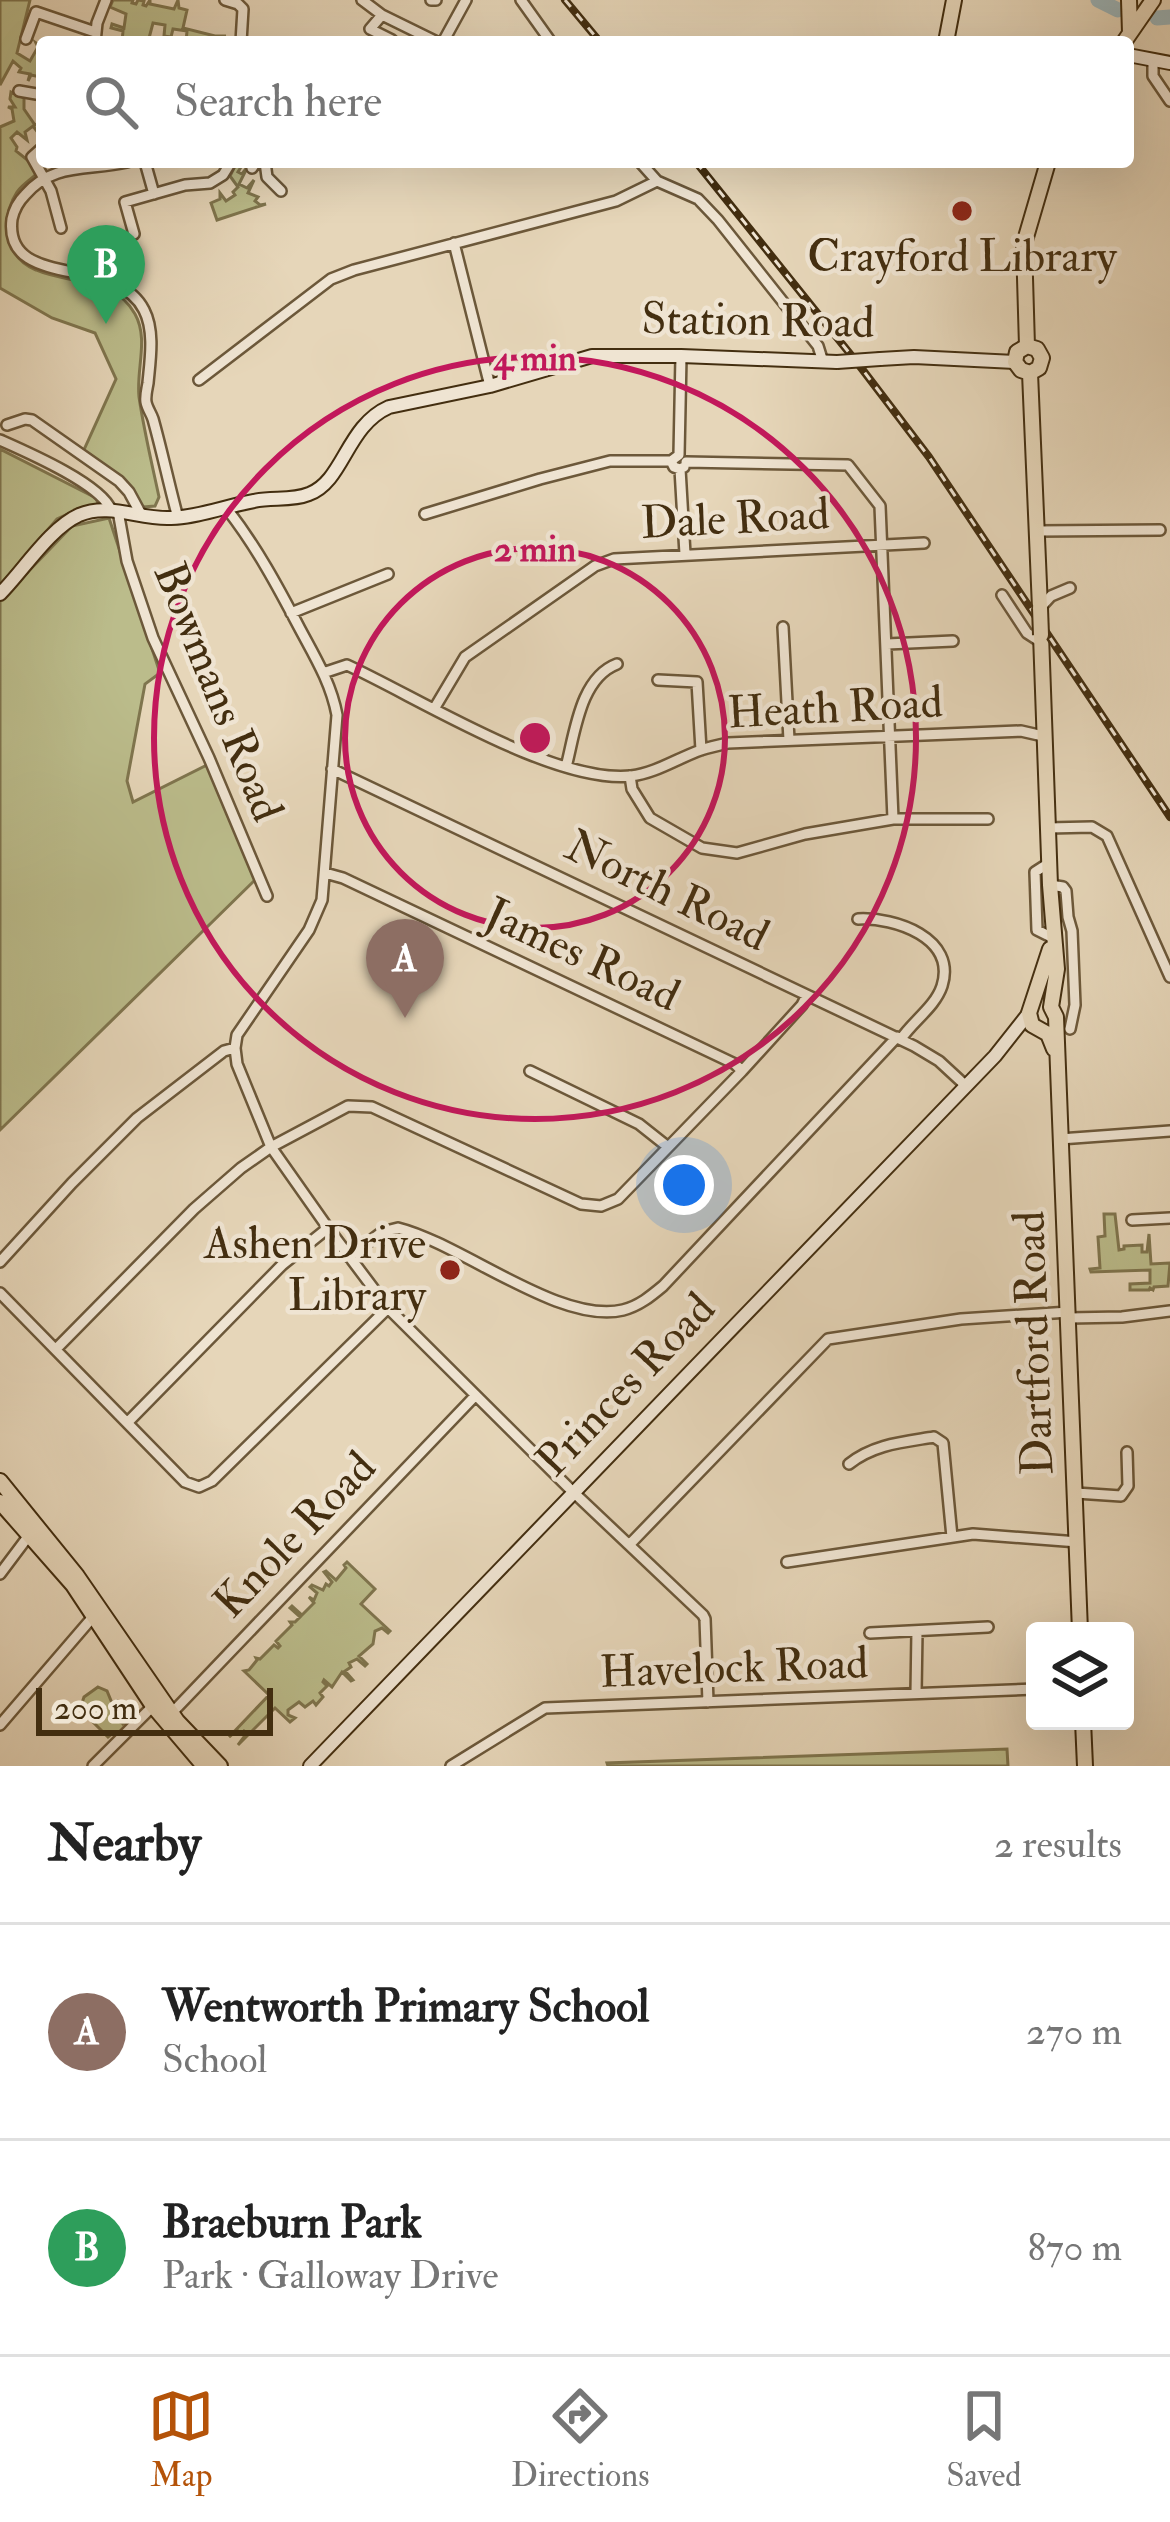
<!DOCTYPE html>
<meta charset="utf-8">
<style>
:root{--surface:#fff;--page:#f6f6f6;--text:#222;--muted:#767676;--line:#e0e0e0;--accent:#b45309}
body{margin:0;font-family:"IM FELL Double Pica",serif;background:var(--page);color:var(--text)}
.controls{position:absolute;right:36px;bottom:36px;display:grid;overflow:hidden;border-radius:12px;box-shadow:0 12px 48px #0002}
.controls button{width:108px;height:108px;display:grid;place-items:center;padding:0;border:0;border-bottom:3px solid var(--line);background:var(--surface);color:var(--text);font:60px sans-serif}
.scale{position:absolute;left:36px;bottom:30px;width:237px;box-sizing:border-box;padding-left:12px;border:6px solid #432e10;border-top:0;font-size:33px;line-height:42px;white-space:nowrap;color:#432e10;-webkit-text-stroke:9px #efe4d2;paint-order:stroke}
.you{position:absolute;left:684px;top:1185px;width:42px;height:42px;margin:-30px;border:9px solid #fff;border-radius:50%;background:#1a73e8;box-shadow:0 0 0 18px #1a73e833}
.badge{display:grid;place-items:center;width:78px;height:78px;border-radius:50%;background:var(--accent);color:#fff;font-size:39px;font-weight:700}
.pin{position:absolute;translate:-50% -99px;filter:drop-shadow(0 3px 6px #0008)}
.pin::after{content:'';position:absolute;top:63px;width:42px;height:36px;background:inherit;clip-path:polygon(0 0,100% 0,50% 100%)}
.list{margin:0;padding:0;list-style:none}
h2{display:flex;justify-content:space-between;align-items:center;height:156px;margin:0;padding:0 48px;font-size:51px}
h2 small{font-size:39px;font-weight:400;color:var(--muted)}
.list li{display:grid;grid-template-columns:78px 1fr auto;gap:36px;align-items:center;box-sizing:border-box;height:216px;padding:0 48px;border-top:3px solid var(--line)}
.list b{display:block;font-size:45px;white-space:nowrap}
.list p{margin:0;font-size:39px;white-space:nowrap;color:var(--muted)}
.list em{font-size:39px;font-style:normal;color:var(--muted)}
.icon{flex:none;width:66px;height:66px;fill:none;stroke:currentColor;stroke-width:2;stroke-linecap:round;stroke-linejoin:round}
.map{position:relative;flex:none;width:1170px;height:1766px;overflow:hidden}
.search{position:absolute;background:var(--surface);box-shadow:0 12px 48px #0002;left:36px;right:36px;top:36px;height:132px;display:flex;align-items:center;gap:30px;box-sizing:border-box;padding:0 42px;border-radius:12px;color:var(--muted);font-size:45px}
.sheet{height:588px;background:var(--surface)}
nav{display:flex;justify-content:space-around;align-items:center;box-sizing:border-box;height:168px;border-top:3px solid var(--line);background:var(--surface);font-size:33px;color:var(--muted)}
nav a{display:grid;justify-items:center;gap:6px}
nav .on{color:var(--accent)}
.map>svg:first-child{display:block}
.green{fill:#bbbc8b;stroke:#7f754e;stroke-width:3}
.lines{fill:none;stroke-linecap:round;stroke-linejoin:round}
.river{stroke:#9cb6bb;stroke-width:15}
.street-casing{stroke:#6c583a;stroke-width:14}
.secondary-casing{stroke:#432e10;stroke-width:16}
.primary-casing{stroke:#432e10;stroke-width:18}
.street{stroke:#efe4d2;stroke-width:9}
.secondary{stroke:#efe4d2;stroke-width:12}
.primary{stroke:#e6d6b9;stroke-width:14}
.rail-casing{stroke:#432e10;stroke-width:8}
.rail{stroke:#efe4d2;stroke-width:3;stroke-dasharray:9;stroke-linecap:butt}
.secondary-bridge-casing{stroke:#432e10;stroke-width:16;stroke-linecap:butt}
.primary-bridge-casing{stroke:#432e10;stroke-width:18;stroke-linecap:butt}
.secondary-bridge{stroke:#efe4d2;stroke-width:12}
.primary-bridge{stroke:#e6d6b9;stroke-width:14}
.ring{fill:none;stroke:#c2185b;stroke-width:6}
.poi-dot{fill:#8f2418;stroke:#efe4d2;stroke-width:4.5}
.labels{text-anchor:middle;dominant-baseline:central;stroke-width:9;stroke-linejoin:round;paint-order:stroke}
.poi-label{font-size:45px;fill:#432e10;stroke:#efe4d2}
.street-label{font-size:45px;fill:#432e10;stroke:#efe4d2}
.centre{fill:#c2185b;stroke:#efe4d2;stroke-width:6}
.ring-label{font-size:36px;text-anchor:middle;font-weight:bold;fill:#c2185b;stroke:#efe4d2;stroke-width:9;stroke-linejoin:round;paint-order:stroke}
</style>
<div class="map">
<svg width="1170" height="1766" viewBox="0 0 1170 1766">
<rect width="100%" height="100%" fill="#e6d6b9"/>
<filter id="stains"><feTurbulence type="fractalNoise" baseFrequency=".00167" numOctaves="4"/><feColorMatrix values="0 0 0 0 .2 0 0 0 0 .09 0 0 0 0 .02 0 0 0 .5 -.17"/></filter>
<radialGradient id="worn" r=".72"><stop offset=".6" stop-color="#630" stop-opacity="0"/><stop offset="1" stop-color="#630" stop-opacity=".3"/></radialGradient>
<!-- green -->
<path class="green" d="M0,0H30L17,53L30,61L38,47L36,43L42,47L40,77L31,75L28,81L30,74L19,72L21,68L13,61L0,85Z
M113,0H133L132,3L136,4L138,0L144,1L143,5L146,6L150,0V4L174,9L178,0L179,8L187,10L183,28L215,36H226L215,37V42H186L187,31L173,29L171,37L164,36L165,25L153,23L148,42H122L123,31L111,28L112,24L124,28L126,14L110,7Z
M11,92L24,98V109L35,125L42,121V138L33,126L25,132L27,140L17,132L11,138L17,147L16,151L30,162L38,173C31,179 22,185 17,192C0,219 4,257 36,270C70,285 114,276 135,314C149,339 136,369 139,397C144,431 152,464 159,497L155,506L143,507L125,480L83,452L116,379L95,333L52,318L0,288V127L14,121L12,109L8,107H15L10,99Z
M236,164L241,167L238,172L242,174L248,166L239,184L247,188L254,180L248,193L258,197L255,201L260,205L266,204L217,220L211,203L220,199V193L226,201L235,195L233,192L238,187L230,176Z
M0,449L96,498L99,506L81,508L57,519L0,585Z
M109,518L160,673L145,684L127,781L133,802L211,763L257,878L0,1130V601L72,526Z
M1104,1214H1115L1119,1250L1124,1249V1246L1142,1245V1252H1147L1149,1234L1151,1264L1170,1263L1168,1286L1154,1287L1153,1290L1150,1288L1149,1290H1130V1284L1150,1283V1270L1091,1272L1090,1269L1100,1268L1098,1237L1105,1236Z
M347,1562L375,1589L361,1604L390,1631L388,1633L382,1628L375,1631L373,1644L359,1656L367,1664L365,1666L357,1659L349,1663L351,1667L345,1671L353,1680L351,1681L342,1672L332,1687L324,1680L323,1682L327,1686L320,1693L323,1697L316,1705L313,1701L305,1707L299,1702L288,1710V1715L295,1718L290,1722L275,1708L238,1745L247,1733L244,1731L241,1734L237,1730L229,1737L269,1695L244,1671L249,1670L257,1660L256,1658L260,1659L274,1645L278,1648L280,1646L276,1641L292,1625L290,1622H295L300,1617L290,1608L292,1606L302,1615L314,1603L309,1597L314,1600L317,1593L310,1587L312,1585L323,1590L326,1584L329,1586L332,1582L324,1572L326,1571L336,1580L346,1568L344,1565Z
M98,1687L107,1691L112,1703L117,1701L119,1704L113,1708L120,1715L118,1717L123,1724L127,1722L129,1724L118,1736L114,1732L108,1737L80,1709L84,1697Z
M1007,1749L1008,1766H608L607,1763Z"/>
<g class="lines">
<!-- river -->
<path class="river" d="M1098,0L1118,10
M1157,18L1170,17"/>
<defs>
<path id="street" d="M225,0L238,4L243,9L241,42
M362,0L382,15L437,42
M431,0H436
M521,0L551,42
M382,15L370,29L392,40
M26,39L36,12L95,32
M95,42L97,23L106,0
M443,42L466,0
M1153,59V76L1170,101
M19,91L42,95
M42,148L32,157L51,191L61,228
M127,162C89,171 53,162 25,195C18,202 14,210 12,219C3,291 116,254 144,310C155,331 150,361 148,383C147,389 145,396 146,402C147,408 151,413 153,419C162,451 169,485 178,518
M145,162L154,194
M265,162L267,177L281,191
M640,162L657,181L698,199L718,220L818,346L823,362
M252,168L256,162
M134,234L125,202L185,185L210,183L223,175L231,162
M454,243L490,386
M199,380L331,279L354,270L616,201L657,181
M7,425L25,419L32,420L119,481L129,492L142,516
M0,440C27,452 101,484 111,510
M686,462L848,465L880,506L893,819
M684,467L680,469L685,554
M680,469L674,467L671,461L679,455L681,356
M227,509C256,546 278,587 300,629C315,657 331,683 337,715L322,900L309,930L237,1035L235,1048L237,1064L271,1147L328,1228L388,1308L569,1488L703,1615L705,1619L708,1702
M118,511L127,561L153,638L209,758L267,896
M425,514L540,479L610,461H671
M1038,531L1160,530
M1002,595L1027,633L1041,642
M1040,608L1051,596L1070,588
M291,613L388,574
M783,627L789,740
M887,644L953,641
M323,673L347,665C419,698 554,784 631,776C656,773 678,758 701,750C710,747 719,745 728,743L1021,731L1043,736
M658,680L697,682L701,750
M434,709L465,657L595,566L614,559L924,543
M566,767C575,733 580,678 617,664
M332,769L914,1046L939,1061L965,1085
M630,776L632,789L650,818L702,848L737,853L805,834L893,819H988
M1048,828L1092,827L1107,836L1170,977
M1049,863L1035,872L1037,930L1053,938
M325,873L343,878L735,1064L742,1071
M1050,885L1063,887L1066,891L1068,917L1072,931L1075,1005L1070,1029
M858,919C895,917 957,938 942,986C935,1007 913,1021 901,1039
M530,1071L639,1124L668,1147
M1060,1139L1170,1131
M1132,1220L1170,1218
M349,1257L382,1232L398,1228C462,1244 560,1325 623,1310C639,1306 651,1296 663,1286L897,1037
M0,1262L72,1183L137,1118L224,1051L235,1048
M0,1293L185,1482L199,1487L212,1481L388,1308
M1069,1318L1122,1317L1170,1311
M56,1349L194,1209L241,1168L271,1147L348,1106L372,1107L581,1204L601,1206L618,1199L742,1071L802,1005L807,995
M128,1422L282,1265L328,1228
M849,1464C874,1444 904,1442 934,1437L943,1443L952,1537
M1076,1493L1121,1496L1128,1486L1127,1452
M630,1544L828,1339L961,1319L1069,1312
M787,1562L973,1534L1078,1542
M0,1574L30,1534
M870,1633L988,1627
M916,1693L917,1631
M168,1717L475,1396
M0,1725L92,1618
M93,1766L157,1702
M451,1766L545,1708L1035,1689"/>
<path id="secondary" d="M1128,55L1170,63
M880,359L914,357L1015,362
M0,594C23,571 50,528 79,515C110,502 140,520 171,518C200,517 226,506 254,501C272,497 292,501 309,494C344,481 346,426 389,407L490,386L592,356H681L837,362
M310,1766L995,1056L1029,1013"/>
<path id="primary" d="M1129,0L1130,33
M946,42L954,0
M1124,42L1153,0
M1027,346L1037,349L1042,358L1039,368L1030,373L1040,608
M1030,373L1021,370L1015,362L1017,352L1027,346L1024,244L1048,162
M1041,635L1050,885L1057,969L1051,1007
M1050,949L1029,1013L1032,1025L1048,1034L1054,1049
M1051,1007L1056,1017L1080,1631
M0,1481L77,1576L177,1721L220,1766
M0,1502L73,1585L153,1706L204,1766
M1083,1721L1085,1766"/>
</defs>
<!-- street casing -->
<use href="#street" class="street-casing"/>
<!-- secondary casing -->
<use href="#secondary" class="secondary-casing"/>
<!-- primary casing -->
<use href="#primary" class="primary-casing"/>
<!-- street -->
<use href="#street" class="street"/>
<!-- secondary -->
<use href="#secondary" class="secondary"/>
<!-- primary -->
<use href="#primary" class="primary"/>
<defs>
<path id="rail" d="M565,0L600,42
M696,162L859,365L929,457L1170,817"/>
</defs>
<!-- rail casing -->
<use href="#rail" class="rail-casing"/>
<!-- rail -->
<use href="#rail" class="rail"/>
<defs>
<path id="secondary-bridge" d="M837,362L880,359"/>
<path id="primary-bridge" d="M1040,608L1041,635"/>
</defs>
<!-- secondary-bridge casing -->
<use href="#secondary-bridge" class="secondary-bridge-casing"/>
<!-- primary-bridge casing -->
<use href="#primary-bridge" class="primary-bridge-casing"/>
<!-- secondary-bridge -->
<use href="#secondary-bridge" class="secondary-bridge"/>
<!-- primary-bridge -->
<use href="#primary-bridge" class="primary-bridge"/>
</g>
<!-- distance rings -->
<g class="ring">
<circle cx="535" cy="738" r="190"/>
<circle cx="535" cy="738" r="381"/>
</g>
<!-- markers -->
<g class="poi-dot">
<circle cx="962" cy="211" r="12"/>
<circle cx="450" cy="1270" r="12"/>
</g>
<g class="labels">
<!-- poi labels -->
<g class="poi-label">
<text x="962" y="257">Crayford Library</text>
<text x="426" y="1244" text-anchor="end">Ashen Drive<tspan x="426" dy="52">Library</tspan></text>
</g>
<!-- street labels -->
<g class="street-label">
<text transform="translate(758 321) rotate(1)">Station Road</text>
<text transform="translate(735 519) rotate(-3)">Dale Road</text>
<text transform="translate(218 692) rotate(68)">Bowmans Road</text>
<text transform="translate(835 708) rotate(-3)">Heath Road</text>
<text transform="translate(667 891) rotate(26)">North Road</text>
<text transform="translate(582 955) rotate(25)">James Road</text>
<text transform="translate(1034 1343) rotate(-92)">Dartford Road</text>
<text transform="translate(626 1385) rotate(-46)">Princes Road</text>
<text transform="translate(295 1535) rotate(-46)">Knole Road</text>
<text transform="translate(734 1668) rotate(-2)">Havelock Road</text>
</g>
</g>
<circle cx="535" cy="738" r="18" class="centre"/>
<g class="ring-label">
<text x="535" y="370">4 min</text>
<text x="535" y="561">2 min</text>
</g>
<rect width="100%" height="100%" filter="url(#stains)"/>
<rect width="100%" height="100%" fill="url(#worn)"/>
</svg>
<div class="controls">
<button><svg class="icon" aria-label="layers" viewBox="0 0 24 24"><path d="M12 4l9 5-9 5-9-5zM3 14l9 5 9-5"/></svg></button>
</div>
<div class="scale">200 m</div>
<div class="you"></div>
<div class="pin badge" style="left:405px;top:1018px;background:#8d6e63">A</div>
<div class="pin badge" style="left:106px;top:324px;background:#2e9e5b">B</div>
<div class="search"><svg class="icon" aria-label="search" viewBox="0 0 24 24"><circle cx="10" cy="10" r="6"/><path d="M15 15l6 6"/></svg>Search here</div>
</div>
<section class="sheet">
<h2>Nearby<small>2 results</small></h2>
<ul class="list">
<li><span class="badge" style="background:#8d6e63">A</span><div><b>Wentworth Primary School</b><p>School</p></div><em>270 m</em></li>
<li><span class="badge" style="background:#2e9e5b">B</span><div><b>Braeburn Park</b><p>Park · Galloway Drive</p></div><em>870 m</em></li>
</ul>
</section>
<nav>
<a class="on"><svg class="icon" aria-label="map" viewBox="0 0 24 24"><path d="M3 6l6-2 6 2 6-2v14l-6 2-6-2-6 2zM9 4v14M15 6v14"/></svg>Map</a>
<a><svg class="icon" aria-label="directions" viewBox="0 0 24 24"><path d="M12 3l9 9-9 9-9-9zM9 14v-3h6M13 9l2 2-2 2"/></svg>Directions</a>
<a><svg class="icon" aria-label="saved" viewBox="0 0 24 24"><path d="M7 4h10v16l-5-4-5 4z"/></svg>Saved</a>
</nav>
